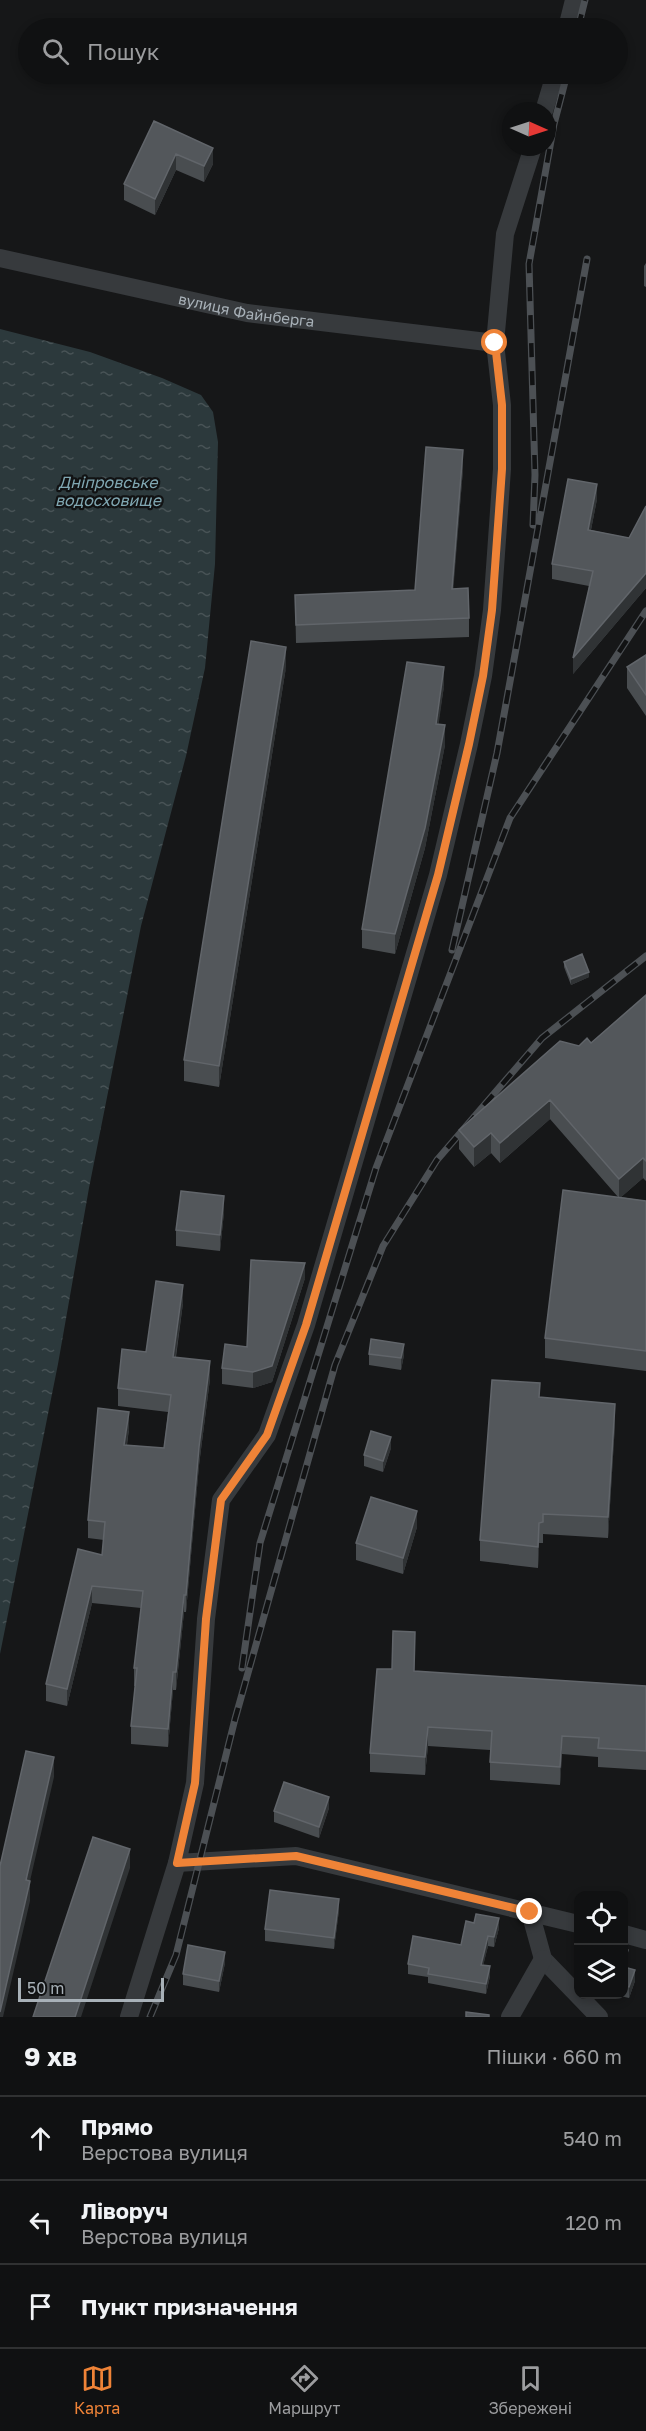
<!DOCTYPE html>
<html lang="uk">
<meta charset="utf-8">
<style>
:root{--surface:#101112;--page:#191a1b;--text:#f1f3f6;--muted:#9c9d9f;--line:#303132;--accent:#ef8337}
body{margin:0;font-family:"Golos Text",sans-serif;background:var(--page);color:var(--text)}
.controls{position:absolute;right:18px;bottom:18px;display:grid;overflow:hidden;border-radius:12px;box-shadow:0 3px 9px #0003}
.controls button{width:54px;height:54px;display:grid;place-items:center;padding:0;border:0;border-bottom:2px solid var(--line);background:var(--surface);color:var(--text);font:30px sans-serif}
.compass{position:absolute;left:502px;top:102px;width:54px;height:54px;border-radius:50%;background:var(--surface);box-shadow:0 3px 9px #0003;rotate:93deg}
.scale{position:absolute;left:18px;bottom:15px;width:146px;box-sizing:border-box;padding-left:6px;border:3px solid #a8b1b8;border-top:0;font-size:16px;line-height:21px;white-space:nowrap;color:#a8b1b8;-webkit-text-stroke:4px #111213;paint-order:stroke}
.stop{position:absolute;width:18px;height:18px;margin:-14px;border:4px solid #ef8337;border-radius:50%;background:#fff}
.stop.end{background:#ef8337;border-color:#fff;box-shadow:0 2px 6px #0008}
.list{margin:0;padding:0;list-style:none}
h2{display:flex;justify-content:space-between;align-items:center;height:78px;margin:0;padding:0 24px;font-size:26px}
h2 small{font-size:20px;font-weight:400;color:var(--muted)}
.list li{display:grid;grid-template-columns:39px 1fr auto;gap:18px;align-items:center;box-sizing:border-box;height:84px;padding:0 24px;border-top:2px solid var(--line)}
.list b{display:block;font-size:22px;white-space:nowrap}
.list p{margin:0;font-size:20px;white-space:nowrap;color:var(--muted)}
.list em{font-size:20px;font-style:normal;color:var(--muted)}
.icon{flex:none;width:33px;height:33px;fill:none;stroke:currentColor;stroke-width:2;stroke-linecap:round;stroke-linejoin:round}
.map{position:relative;flex:none;width:646px;height:2017px;overflow:hidden}
.search{position:absolute;background:var(--surface);box-shadow:0 3px 9px #0003;left:18px;right:18px;top:18px;height:66px;display:flex;align-items:center;gap:15px;box-sizing:border-box;padding:0 21px;border-radius:33px;color:var(--muted);font-size:22px}
.sheet{height:330px;background:var(--surface)}
nav{display:flex;justify-content:space-around;align-items:center;box-sizing:border-box;height:84px;border-top:2px solid var(--line);background:var(--surface);font-size:16px;color:var(--muted)}
nav a{display:grid;justify-items:center;gap:3px}
nav .on{color:var(--accent)}
.map>svg:first-child{display:block}
.water{fill:url(#water-ripples)}
.lines{fill:none;stroke-linecap:round;stroke-linejoin:round}
.minor{stroke:#373a3d;stroke-width:18}
.rail-casing{stroke:#4c5054;stroke-width:7}
.rail{stroke:#111213;stroke-width:4.5;stroke-dasharray:14;stroke-linecap:butt}
.wall{fill:#494d50}
.shaded-wall{fill:#303335}
.building{fill:#53575b;stroke:#61656a;stroke-width:1.5}
.route{stroke:#ef8337;stroke-width:8}
.labels{text-anchor:middle;dominant-baseline:central;stroke-width:4.5;stroke-linejoin:round;paint-order:stroke}
.street-label{font-size:15px;fill:#a8b1b8;stroke:#111213}
.water-label{font-size:16px;font-style:italic;fill:#80a7b2;stroke:#111213}
</style>
<div class="map">
<svg width="646" height="2017" viewBox="0 0 646 2017">
<defs>
<pattern id="water-ripples" width="26" height="14" patternUnits="userSpaceOnUse" patternTransform="scale(1.5)"><rect width="26" height="14" fill="#2c393c"/><path d="M2 4q2-2 4 0t4 0M15 11q2-2 4 0t4 0" fill="none" stroke="#485356"/></pattern>
</defs>
<rect width="100%" height="100%" fill="#161718"/>
<!-- water -->
<path class="water" d="M0,329L90,352L162,378L201,395L213,412L218,442L215,564L205,668L186,756L141,926L89,1188L58,1364L0,1654Z"/>
<g class="lines">
<!-- minor -->
<g class="minor">
<path d="M567,28L574,0"/>
<path d="M544,111L555,74"/>
<path d="M533,147L505,234L495,343L502,405V469L492,610L483,676L469,744L438,875L306,1325L267,1435L221,1500L206,1619L195,1783L177,1863L296,1856L578,1924"/>
<path id="s1" d="M0,258L247,313L495,343"/>
<path d="M530,1912L543,1959L599,2017"/>
<path d="M624,1934L646,1940"/>
<path d="M129,2017L177,1863"/>
<path d="M510,2017L543,1959"/>
</g>
<defs>
<path id="rail" d="M578,28L585,0
M533,525L535,475L529,264L554,124L567,74
M452,950L497,753L587,259
M242,1668L260,1543L376,1168L510,818L646,611
M150,2017L176,1955L235,1719L335,1365L383,1246L437,1160L542,1038L646,956"/>
</defs>
<!-- rail casing -->
<use href="#rail" class="rail-casing"/>
<!-- rail -->
<use href="#rail" class="rail"/>
</g>
<!-- wall -->
<path class="wall" d="M154,121L213,164L204,182L176,170L155,215L124,200V184Z
M646,263V287L644,286V266Z
M463,469L453,589L469,618V637L296,643L295,595L415,590Z
M597,499L591,530L629,538L646,506V588L573,674L589,586L552,579V564Z
M646,655V716L627,688V667Z
M286,667L219,1087L184,1081V1060Z
M444,686L438,724L445,745L425,848L395,954L362,948V929Z
M564,962L589,977L571,985L564,967Z
M646,995V1181L643,1178L621,1197L646,1201V1371L545,1358V1338L618,1197L550,1119L500,1163L491,1153L474,1167L459,1149V1130L579,1046L591,1043Z
M224,1212L220,1251L176,1246V1230Z
M305,1278L272,1382L253,1388L222,1384V1368L247,1347Z
M183,1303L176,1357L210,1379L199,1465L186,1612H184L176,1690H173L168,1747L131,1744V1726L135,1686H134V1668L141,1608L92,1603L67,1706L46,1701V1684L102,1555L104,1540L88,1538V1520L129,1429L127,1445L164,1448L168,1412L118,1406V1388Z
M369,1354L404,1355L401,1370L369,1365Z
M540,1397L615,1424L608,1538L543,1534V1543H539L538,1568L480,1561V1540Z
M391,1448L383,1472L364,1466V1455Z
M417,1527L403,1574L356,1560V1543Z
M415,1671L646,1686V1770L598,1767V1757L562,1754L560,1785L490,1780V1750L428,1746L425,1775L370,1772V1753Z
M329,1808L319,1838L274,1822V1811Z
M339,1910L334,1949L265,1941V1929Z
M499,1928L494,1947L488,1946L483,1965L490,1976L486,1994L428,1983V1977L408,1974V1964L461,1945Z
M624,1949L628,1961L626,1968L635,1981L629,1998L616,1995H624Z
M225,1963L219,1992L183,1985V1974Z"/>
<!-- shaded-wall -->
<path class="shaded-wall" d="M213,148V164L204,182V166Z
M176,154V170L155,215V199Z
M463,450V469L452,607V589Z
M597,484V499L588,545V530Z
M646,573V588L573,674V658Z
M286,647V667L219,1087V1066Z
M444,667V686L436,743V724Z
M445,725V745L425,848L395,954V934Z
M589,972V977L571,985V979Z
M550,1100V1119L500,1163V1143Z
M491,1133V1153L474,1167V1147Z
M643,1158V1178L619,1199V1179Z
M224,1196V1212L220,1251V1235Z
M305,1263V1278L272,1382L253,1388V1372Z
M183,1285V1303L173,1374V1357Z
M404,1344V1355L401,1370V1358Z
M210,1361V1379L199,1465L186,1612V1595L199,1447Z
M615,1404V1424L608,1538V1517Z
M129,1412V1429L124,1462V1445Z
M391,1437V1448L383,1472V1461Z
M417,1511V1527L403,1574V1558Z
M539,1523V1543L538,1568V1547Z
M92,1586V1603L67,1706V1689Z
M184,1595V1612L176,1690V1672Z
M173,1672V1690L168,1747V1729Z
M428,1727V1746L425,1775V1757Z
M562,1736V1754L560,1785V1767Z
M54,1757V1777L30,1881V1901L3,2017H0V2012L26,1880Z
M329,1797V1808L319,1838V1827Z
M130,1849V1868L81,2017H75Z
M339,1899V1910L334,1949V1938Z
M499,1918V1928L494,1947V1937Z
M488,1936V1946L481,1975V1965Z
M628,1950V1961L624,1974V1963Z
M225,1952V1963L219,1992V1981Z
M490,1966V1976L486,1994V1984Z
M635,1970V1981L629,1998V1987Z"/>
<!-- building -->
<path class="building" d="M154,121L213,148L204,166L176,154L155,199L124,184Z
M426,447L463,450L452,589L468,588L469,618L296,625L295,595L415,590Z
M568,479L597,484L588,530L629,538L646,506V573L573,658L593,571L552,564Z
M251,641L286,647L219,1066L184,1060Z
M646,655V695L627,667Z
M407,662L444,667L436,724L445,725L425,828L395,934L362,929Z
M582,954L589,972L571,979L564,962Z
M646,995V1161L643,1158L619,1179L550,1100L500,1143L491,1133L474,1147L459,1130L560,1041L579,1046L587,1038L591,1043Z
M563,1190L646,1201V1351L545,1338Z
M181,1191L224,1196L220,1235L176,1230Z
M251,1260L305,1263L272,1366L253,1372L222,1368L225,1344L247,1347Z
M156,1281L183,1285L173,1357L210,1361L199,1447L186,1595H184L176,1672H173L168,1729L131,1726L137,1668H134L143,1591L92,1586L67,1689L46,1684L78,1549L102,1555L105,1522L88,1520L98,1408L129,1412L124,1445L164,1448L171,1395L118,1388L122,1349L146,1352Z
M371,1339L404,1344L401,1358L369,1354Z
M492,1380L540,1383L539,1397L615,1404L608,1517L543,1514V1522L539,1523L538,1547L480,1540Z
M371,1431L391,1437L383,1461L364,1455Z
M371,1497L417,1511L403,1558L356,1543Z
M393,1631L415,1632L414,1671L646,1686V1751L598,1748L599,1738L562,1736L560,1767L490,1762L492,1731L428,1727L425,1757L370,1753L377,1669H392Z
M26,1751L54,1757L26,1880L30,1881L0,2012V1866Z
M284,1782L329,1797L319,1827L274,1811Z
M93,1837L130,1849L75,2017H33Z
M270,1890L339,1899L334,1938L265,1929Z
M476,1914L499,1918L494,1937L488,1936L481,1965L490,1966L486,1984L428,1974L429,1968L408,1964L413,1936L461,1945L466,1921L474,1923Z
M188,1945L225,1952L219,1981L183,1974Z
M624,1949L628,1950L624,1963Z
M624,1967L635,1970L629,1987L624,1986Z
M466,2012L489,2015V2017H466Z"/>
<g class="lines">
<!-- route -->
<path class="route" d="M495,343L502,405V469L492,610L483,676L469,744L438,875L306,1325L267,1435L221,1500L206,1619L195,1783L177,1863L296,1856L530,1912"/>
</g>
<g class="labels">
<!-- street labels -->
<g class="street-label">
<text stroke="none"><textPath href="#s1" startOffset="252">вулиця Файнберга</textPath></text>
</g>
<!-- water labels -->
<g class="water-label">
<text x="108" y="482">Дніпровське<tspan x="108" dy="18">водосховище</tspan></text>
</g>
</g>
</svg>
<div class="controls">
<button><svg class="icon" aria-label="locate" viewBox="0 0 24 24"><circle cx="12" cy="12" r="6"/><path d="M12 2v4M12 18v4M2 12h4M18 12h4"/></svg></button>
<button><svg class="icon" aria-label="layers" viewBox="0 0 24 24"><path d="M12 4l9 5-9 5-9-5zM3 14l9 5 9-5"/></svg></button>
</div>
<svg class="compass" viewBox="-18 -18 36 36"><path d="M0-13l5 13h-10z" fill="#e53935"/><path d="M0 13l5-13h-10z" fill="#9c9d9f"/></svg>
<div class="scale">50 m</div>
<div class="stop" style="left:495px;top:343px"></div>
<div class="stop end" style="left:530px;top:1912px"></div>
<div class="search"><svg class="icon" aria-label="search" viewBox="0 0 24 24"><circle cx="10" cy="10" r="6"/><path d="M15 15l6 6"/></svg>Пошук</div>
</div>
<section class="sheet">
<h2>9 хв<small>Пішки · 660 m</small></h2>
<ul class="list">
<li><svg class="icon" aria-label="ahead" viewBox="0 0 24 24"><path d="M12 20V5M6 11l6-6 6 6"/></svg><div><b>Прямо</b><p>Верстова вулиця</p></div><em>540 m</em></li>
<li><svg class="icon" aria-label="left" viewBox="0 0 24 24"><path d="M17 20v-9H6M10 6l-5 5 5 5"/></svg><div><b>Ліворуч</b><p>Верстова вулиця</p></div><em>120 m</em></li>
<li><svg class="icon" aria-label="arrive" viewBox="0 0 24 24"><path d="M6 21V4h12l-3 4 3 4H6"/></svg><div><b>Пункт призначення</b></div></li>
</ul>
</section>
<nav>
<a class="on"><svg class="icon" aria-label="map" viewBox="0 0 24 24"><path d="M3 6l6-2 6 2 6-2v14l-6 2-6-2-6 2zM9 4v14M15 6v14"/></svg>Карта</a>
<a><svg class="icon" aria-label="directions" viewBox="0 0 24 24"><path d="M12 3l9 9-9 9-9-9zM9 14v-3h6M13 9l2 2-2 2"/></svg>Маршрут</a>
<a><svg class="icon" aria-label="saved" viewBox="0 0 24 24"><path d="M7 4h10v16l-5-4-5 4z"/></svg>Збережені</a>
</nav>
